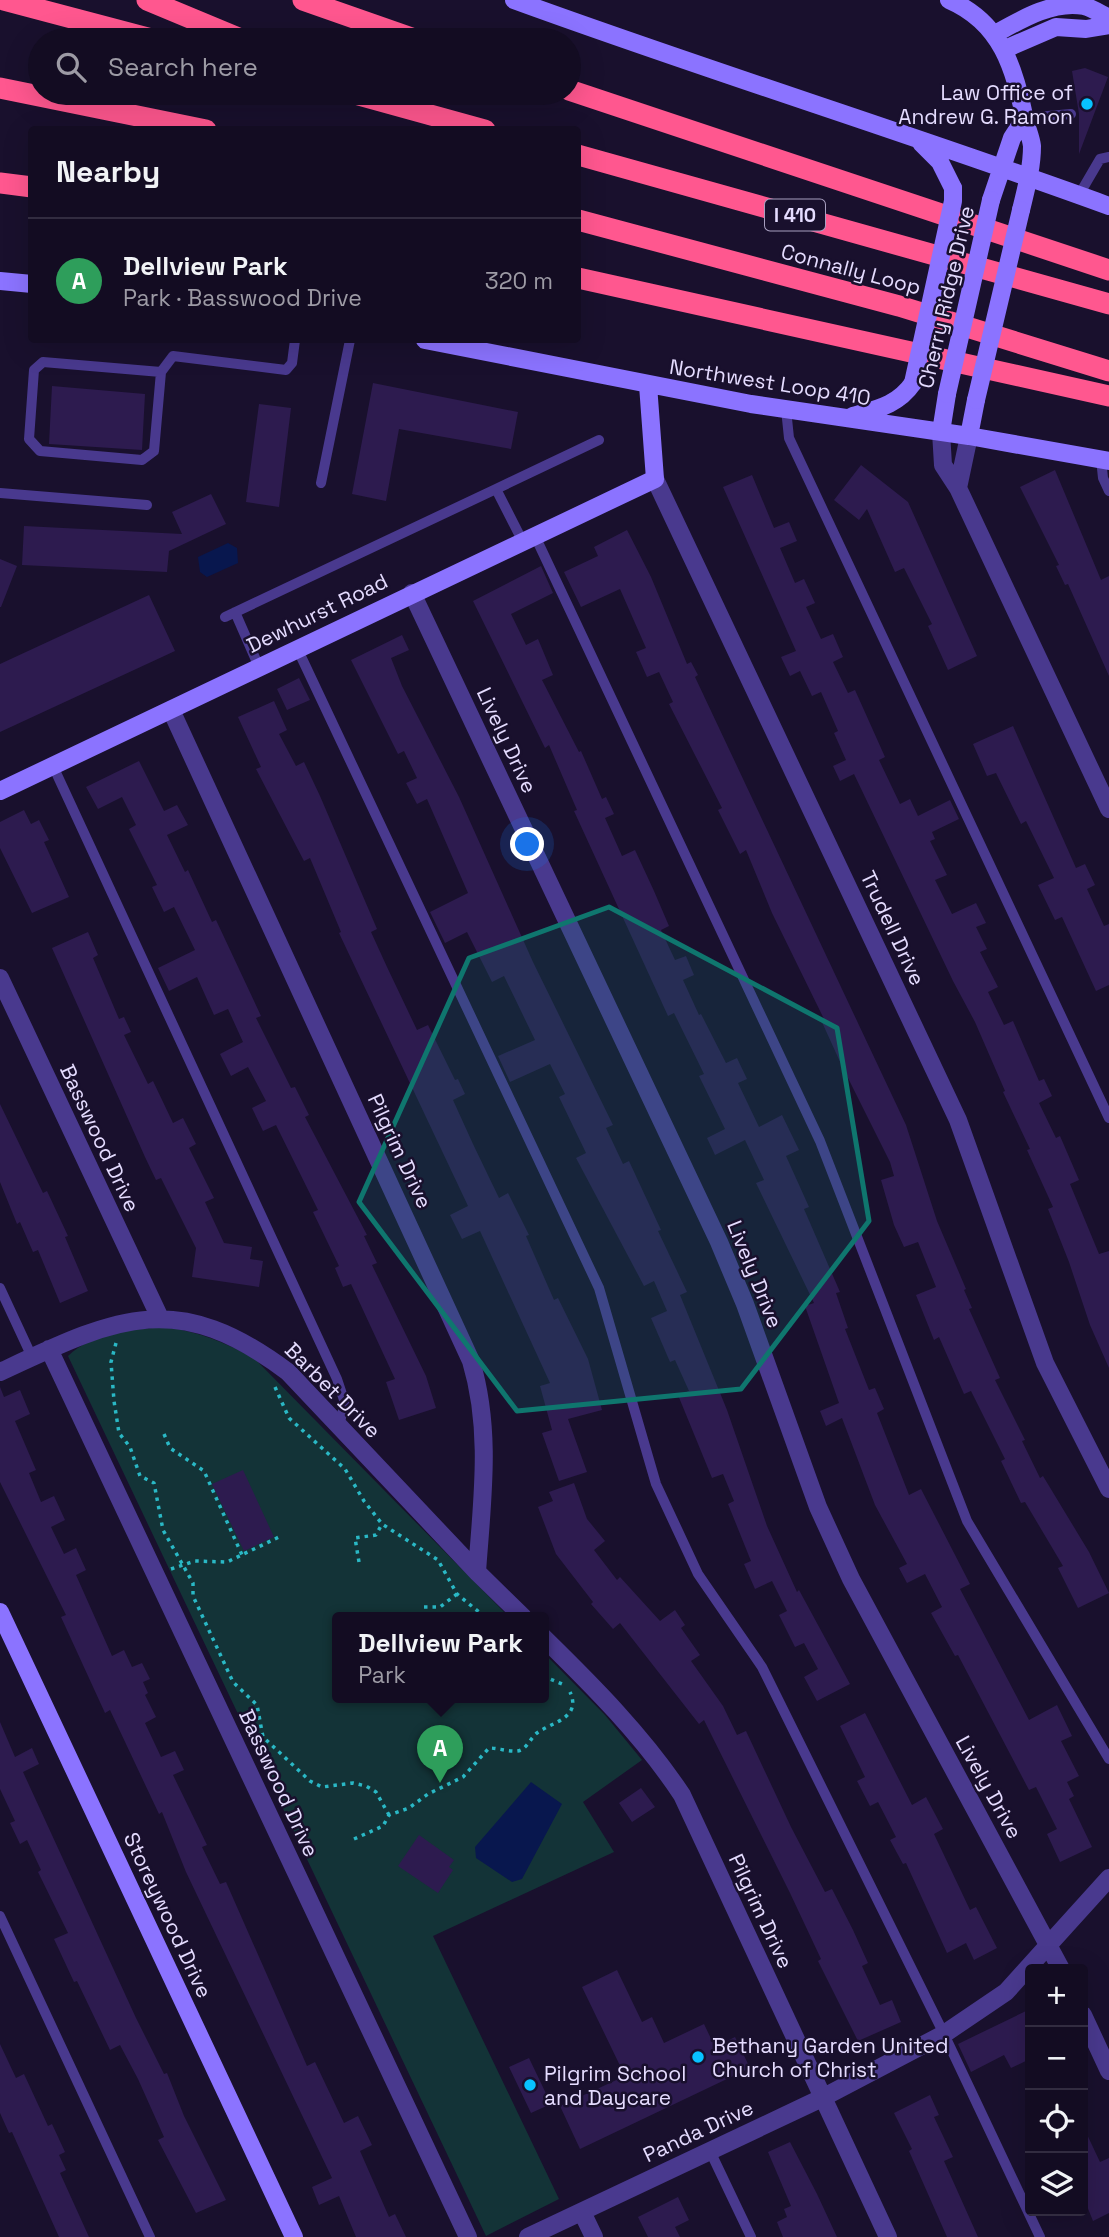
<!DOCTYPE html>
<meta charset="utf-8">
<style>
:root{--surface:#130c22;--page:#201a2f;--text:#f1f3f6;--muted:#9d9ba5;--line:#322c40;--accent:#08c2ff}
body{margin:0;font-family:"Space Grotesk",sans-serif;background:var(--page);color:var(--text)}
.controls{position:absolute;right:21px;bottom:21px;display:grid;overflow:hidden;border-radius:7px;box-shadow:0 7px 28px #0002}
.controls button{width:63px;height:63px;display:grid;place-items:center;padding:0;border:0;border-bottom:2px solid var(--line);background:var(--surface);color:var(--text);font:35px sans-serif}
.you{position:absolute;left:528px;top:845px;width:24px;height:24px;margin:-18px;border:5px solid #fff;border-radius:50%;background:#1a73e8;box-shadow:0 0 0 10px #1a73e833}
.badge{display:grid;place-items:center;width:46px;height:46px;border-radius:50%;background:var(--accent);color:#fff;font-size:23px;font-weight:700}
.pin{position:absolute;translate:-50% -58px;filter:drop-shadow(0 2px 4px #0008)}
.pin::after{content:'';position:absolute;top:37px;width:24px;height:21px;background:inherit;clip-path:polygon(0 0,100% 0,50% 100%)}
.popup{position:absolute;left:332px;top:1612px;width:217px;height:91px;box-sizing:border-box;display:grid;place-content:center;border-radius:7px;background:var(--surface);filter:drop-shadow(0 2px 5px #0005);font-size:23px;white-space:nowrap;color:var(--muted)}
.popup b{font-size:26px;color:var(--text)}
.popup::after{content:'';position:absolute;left:50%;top:100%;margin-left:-14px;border:14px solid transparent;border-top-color:var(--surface)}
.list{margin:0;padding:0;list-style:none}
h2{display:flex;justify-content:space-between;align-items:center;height:91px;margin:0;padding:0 28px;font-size:30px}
h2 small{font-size:23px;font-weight:400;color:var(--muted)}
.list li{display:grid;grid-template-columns:46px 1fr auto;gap:21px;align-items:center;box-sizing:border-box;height:126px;padding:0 28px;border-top:2px solid var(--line)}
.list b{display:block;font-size:26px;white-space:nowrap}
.list p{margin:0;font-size:23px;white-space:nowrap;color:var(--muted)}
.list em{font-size:23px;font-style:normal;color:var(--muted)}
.icon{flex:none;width:38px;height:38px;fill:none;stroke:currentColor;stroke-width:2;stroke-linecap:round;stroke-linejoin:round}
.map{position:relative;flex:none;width:1109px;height:2237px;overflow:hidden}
.search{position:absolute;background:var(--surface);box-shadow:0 7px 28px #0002;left:28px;top:28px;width:553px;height:77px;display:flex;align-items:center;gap:18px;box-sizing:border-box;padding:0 24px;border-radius:38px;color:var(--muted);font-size:26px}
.panel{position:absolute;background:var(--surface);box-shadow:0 7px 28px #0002;left:28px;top:126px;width:553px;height:217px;border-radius:7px}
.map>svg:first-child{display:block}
.green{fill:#133337}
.water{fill:#08174e}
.building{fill:#2d1b4f}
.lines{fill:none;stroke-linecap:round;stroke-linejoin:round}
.path{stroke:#2ab8c5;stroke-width:3.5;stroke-dasharray:3.5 5;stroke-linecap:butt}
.lane{stroke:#49398e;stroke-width:10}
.street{stroke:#49398e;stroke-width:18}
.secondary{stroke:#8b73ff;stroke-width:18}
.highway{stroke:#ff578f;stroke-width:21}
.secondary-bridge{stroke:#8b73ff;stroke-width:18}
.marked{fill:#0f766e;fill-opacity:0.2;stroke:#0f766e;stroke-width:5;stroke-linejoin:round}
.poi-dot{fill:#08c2ff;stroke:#19102d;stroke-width:2.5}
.labels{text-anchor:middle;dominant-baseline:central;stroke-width:5;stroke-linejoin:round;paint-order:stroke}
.shield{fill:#19102d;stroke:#a89fc0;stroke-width:2}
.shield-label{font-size:19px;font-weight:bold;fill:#e5dcff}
.poi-label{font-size:21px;fill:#e5dcff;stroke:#19102d;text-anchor:start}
.street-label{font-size:21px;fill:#e5dcff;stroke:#19102d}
</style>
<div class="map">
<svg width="1109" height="2237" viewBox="0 0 1109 2237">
<rect width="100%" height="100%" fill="#19102d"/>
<!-- green -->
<path class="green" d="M165,1327C199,1332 225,1342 255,1359L509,1617H337V1697H543V1652L605,1715L642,1760L583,1802L614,1852L433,1936L559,2199L486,2236L68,1356C91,1333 134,1329 165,1327Z"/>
<!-- water -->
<path class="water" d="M228,543L237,548L238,563L207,577L200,572L198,557Z
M531,1782L562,1804L522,1879L512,1882L476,1858L475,1847Z"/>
<!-- building -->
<path class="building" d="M1085,68L1108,77L1079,154V114L1072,71Z
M373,383L518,412L511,449L399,429L386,501L352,494Z
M52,386L145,394L142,450L49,444Z
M259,404L291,408L279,507L246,502Z
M861,465L908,502L977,656L948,670L928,626L932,624L904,568L895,572L867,509L859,520L834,500Z
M1055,470L1101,580L1109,576V676L1068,584L1065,585L1056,566L1059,565L1020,487Z
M752,475L774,528L789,522L797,541L780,548L795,583L804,579L815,603L806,607L821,639L833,634L843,657L833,662L848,693L855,690L885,757L879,760L900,804L910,799L918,816L950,800L959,819L932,832L935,839L930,841L947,875L935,880L952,914L976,903L986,923L976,927L987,949L980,952L998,987L988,992L1004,1025L1013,1021L1039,1081L1044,1079L1052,1096L1039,1103L1056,1138L1060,1136L1079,1180L1070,1184L1099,1254L1109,1251V1368L1090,1325L1069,1262L1048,1209L1053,1207L1027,1150L1030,1149L1003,1092L1005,1091L975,1022L953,981L854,774L840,781L833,766L846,760L834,733L838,731L821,692L812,696L800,671L790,676L781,657L796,651L723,487Z
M211,494L226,524L169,551L167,572L22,565L24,526L182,534L172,512Z
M627,530L651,577L687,664L691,662L698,675L695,677L906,1125L937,1221L966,1289L964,1290L972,1308L969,1309L1000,1378L995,1380L1025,1440L1022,1441L1040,1478L1043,1476L1089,1552L1109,1593L1078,1608L1058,1568L1063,1566L1025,1502L1021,1503L1001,1461L1005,1459L971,1391L964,1394L939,1337L934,1340L916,1295L936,1287L918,1242L904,1247L894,1225L881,1180L894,1176L890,1162L841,1064L821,1020L824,1019L772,913L746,850L740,854L718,810L722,808L669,704L673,702L659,672L647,677L636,652L646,648L620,589L581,607L564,572L598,556L594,547Z
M0,559L17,566L1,607H0Z
M541,566L553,593L511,614L526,645L538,639L553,675L542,680L579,752L581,751L602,799L606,797L614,814L605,818L622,856L635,850L654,891L669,926L661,930L675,960L686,956L694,975L683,980L699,1015L701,1014L726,1063L737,1058L747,1079L738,1083L759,1127L782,1115L799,1150L786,1156L809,1207L804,1209L840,1292L836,1293L848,1328L845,1329L869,1390L875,1388L884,1409L877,1413L909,1495L921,1489L970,1584L960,1589L1029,1720L1057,1705L1072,1736L1061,1741L1079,1776L1067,1782L1074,1796L1069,1799L1092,1847L1060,1862L1047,1834L1057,1829L1036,1787L1029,1790L958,1655L955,1656L931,1613L942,1607L925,1574L907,1583L899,1568L907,1564L875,1505L842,1418L826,1426L820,1411L839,1403L805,1306L814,1303L756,1183L764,1180L745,1140L715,1155L707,1138L725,1129L699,1076L704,1074L674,1013L668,1016L574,811L577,810L549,745L545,748L473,601Z
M149,595L175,651L0,732V664Z
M402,635L409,650L391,658L402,686L459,797L533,962L613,1125L606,1128L623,1164L629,1161L661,1230L658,1231L687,1292L680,1295L727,1410L767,1526L797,1592L799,1590L850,1684L817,1701L804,1677L818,1669L804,1643L795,1647L779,1615L787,1611L772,1581L755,1589L744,1564L751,1561L728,1504L734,1501L723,1474L712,1478L678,1395L689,1391L675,1360L670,1362L651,1318L667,1311L654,1281L644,1286L576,1158L586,1153L559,1097L565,1094L550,1064L510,1082L498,1056L535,1040L504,976L492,982L467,932L445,943L430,912L468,893L427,799L417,804L406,783L417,778L404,751L398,754L351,660Z
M299,678L310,700L287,710L277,689Z
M274,701L287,730L279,734L296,766L304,762L320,796L377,929L371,932L387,967L417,1030L428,1025L455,1080L458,1079L465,1094L453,1100L473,1144L499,1198L508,1193L529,1235L526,1236L554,1300L558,1298L588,1359L602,1410L568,1419L587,1472L559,1481L542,1433L552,1430L540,1386L550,1383L480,1231L462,1239L450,1215L468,1206L339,933L341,932L310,858L304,861L256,769L261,767L238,717Z
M1013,726L1076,868L1085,864L1095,885L1087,889L1104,926L1109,924V985L1096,991L1062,917L1055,920L1038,885L1054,878L1026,821L1021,824L996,773L987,776L973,744Z
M139,761L164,811L177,805L188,825L167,835L185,872L188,870L212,922L216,920L261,1016L256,1018L291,1088L295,1087L309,1115L305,1117L367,1235L364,1236L377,1263L372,1265L426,1376L436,1408L399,1420L386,1382L395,1379L351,1284L343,1287L335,1268L339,1266L313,1212L318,1210L276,1125L263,1131L252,1108L266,1101L248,1067L231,1076L220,1054L243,1042L228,1009L214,1015L197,977L169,991L158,968L195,950L174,907L164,912L152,887L157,885L129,829L136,825L122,797L98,809L86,787Z
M24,810L31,824L39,820L49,840L44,842L69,897L32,913L0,848V822Z
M88,932L98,955L93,958L119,1019L124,1017L131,1032L124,1035L148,1084L153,1081L173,1123L183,1118L196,1144L189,1148L214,1198L205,1202L224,1243L252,1247L250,1259L263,1261L259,1287L192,1277L196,1248L161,1178L156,1180L145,1157L52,948Z
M0,1104L43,1193L47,1191L68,1236L65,1237L88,1291L60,1303L38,1250L33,1252L20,1222L17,1224L0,1182Z
M0,1387L4,1397L20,1390L30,1414L15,1421L36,1470L29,1473L41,1502L54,1496L65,1520L51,1527L64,1554L76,1548L86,1570L76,1575L112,1656L124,1650L132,1667L142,1663L150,1679L143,1682L148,1693L145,1695L156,1717L145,1723L161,1757L175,1751L184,1770L173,1775L207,1845L202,1847L220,1884L226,1882L307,2066L315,2062L344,2123L358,2116L372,2145L360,2151L389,2217L395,2214L406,2237H356L339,2196L319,2205L312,2187L332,2178L186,1872L162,1812L159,1814L110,1710L105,1713L61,1617L66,1615L0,1482Z
M243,1470L274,1537L244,1551L212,1484Z
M574,1483L587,1519L605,1541L594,1550L617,1580L620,1577L660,1621L675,1610L685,1625L681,1628L700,1655L691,1661L723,1706L737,1735L746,1731L791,1827L825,1892L832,1889L853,1930L868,1963L862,1966L880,2005L892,2000L901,2022L858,2041L818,1961L821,1959L790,1893L704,1720L699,1724L620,1623L613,1629L591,1604L593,1602L556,1554L538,1507L553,1501L549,1492Z
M865,1713L912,1805L926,1797L943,1829L934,1834L970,1910L976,1907L997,1948L974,1960L966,1943L947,1953L906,1863L903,1864L890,1840L896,1837L878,1802L870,1806L857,1781L865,1777L840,1726Z
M0,1722L15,1757L32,1748L39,1764L23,1772L136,2018L164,2074L167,2073L184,2116L226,2200L196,2213L158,2140L164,2137L138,2079L120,2045L110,2050L77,1981L74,1982L54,1939L68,1933L38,1872L41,1870L27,1840L20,1844L10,1823L15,1821L0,1789Z
M641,1788L655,1807L632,1822L619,1803Z
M419,1835L454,1860L449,1867L453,1870L438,1893L398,1866Z
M617,1970L642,2022L652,2017L664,2043L704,2024L715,2047L735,2037L750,2068L580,2149L560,2106L625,2076L582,1987Z
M1026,2011L1030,2021V2059L1011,2068L1004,2055L971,2072L958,2044Z
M0,2044L16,2078L24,2074L48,2126L52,2124L65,2152L59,2155L66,2170L60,2173L89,2237H59L12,2132L9,2133L0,2113Z
M529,2058L551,2104L531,2113L509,2067Z
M930,2095L939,2115L934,2117L953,2157L944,2161L978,2237H947L909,2151L912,2149L894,2113Z
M1083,2126L1100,2162L1109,2158V2213L1093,2221L1087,2206L1083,2207Z
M790,2142L817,2194L837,2237H783L777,2222L787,2217L784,2209L791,2206L768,2152Z
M678,2197L689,2220L675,2227L680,2237H648L638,2217Z"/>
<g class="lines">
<!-- path -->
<path class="path" d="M116,1343L111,1362L114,1401L119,1433L130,1447L140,1476L154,1483L163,1530L193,1583V1596L233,1682L257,1705L263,1737L310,1781L322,1787L353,1783L366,1786L376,1792L389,1815
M275,1387L289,1418L345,1469L364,1501L382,1524L438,1560L457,1594L485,1617
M164,1434L170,1448L204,1471L242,1555
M359,1562L355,1538L376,1535L382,1524
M171,1569L195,1561L227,1562L279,1537
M424,1607H440L457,1594
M543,1676L562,1684
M354,1839L383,1826L389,1815L409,1808L428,1794L463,1777L489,1748C498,1748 509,1752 517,1751C527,1750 530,1738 537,1733C552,1722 582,1718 570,1692"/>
<!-- lane -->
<path class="lane" d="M1025,118L1071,114
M1079,195L1100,159L1109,157
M161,372L43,362L34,370L29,439L40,451L142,460L154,451L161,372L173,356L286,370L292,363L295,340
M786,409L789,438L1109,1118
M1101,459L1103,478L1109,491
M321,483L350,340
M0,493L147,505
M535,536L820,1141L967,1521L1109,1759
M523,542L496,489L599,440
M235,612L259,667
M225,617L496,489
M297,648L599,1288L656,1484L698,1574L762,1667L944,2034L1040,2237
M53,766L337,1379L345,1403L339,1425
M0,1288L32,1357
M0,1916L150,2237
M710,2151L751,2237"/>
<!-- street -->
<path class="street" d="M941,432L943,465L958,488L1109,809
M655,479L958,1120L1045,1363L1109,1489
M958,488L969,436
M412,593L719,1242L745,1304L818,1507L851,1579L1061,1969
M171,710L471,1361C492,1431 482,1500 477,1572L523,1617
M0,978L160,1318
M49,1349L468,2237
M0,1372C116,1318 175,1287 288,1372L477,1572
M543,1637C593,1686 643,1736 682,1795L888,2237
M1083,2015L1109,2071
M582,2212L594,2237
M528,2237L822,2098L944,2034L1006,1992L1109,1878"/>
<!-- secondary -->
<path class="secondary" d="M514,0C711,72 912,134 1109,206
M949,0C1002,23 1014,68 1025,120C1027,129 1031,137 1032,146C1032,168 1026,189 1021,210
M995,34C1020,20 1053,0 1084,6C1092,8 1101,14 1109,18
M1005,49L1056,27L1086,29L1109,25
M921,143L940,162L953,188
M991,200L1012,138L1025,118
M0,281L32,284
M425,340L751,404L969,436L1109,461
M853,416C877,409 898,405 913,383
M941,432L947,394
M969,436L976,400
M0,791L655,479L648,385
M0,1612L294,2237"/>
<!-- highway -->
<path class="highway" d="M4,0L155,40
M147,0L243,40
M303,0L417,40
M0,88L206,130
M569,90L1109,270
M351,93L485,130
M578,155L1109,304
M0,183L32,187
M578,220L899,306L1109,371
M578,278L1109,396"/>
<!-- secondary-bridge -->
<path class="secondary-bridge" d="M913,383L953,201V188
M947,394L991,200
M976,400L1021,210"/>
</g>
<!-- marked area -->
<path class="marked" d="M609,907L837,1028L869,1221L741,1389L517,1411L359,1202L469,958Z"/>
<!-- markers -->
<g class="poi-dot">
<circle cx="1087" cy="104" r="7"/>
<circle cx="698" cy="2057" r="7"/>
<circle cx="530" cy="2085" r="7"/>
</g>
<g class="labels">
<!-- shield labels -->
<rect class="shield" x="765" y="199.5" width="60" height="31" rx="5"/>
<g class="shield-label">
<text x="795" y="215">I 410</text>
</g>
<!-- poi labels -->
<g class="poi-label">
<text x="1073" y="92" text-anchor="end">Law Office of<tspan x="1073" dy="24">Andrew G. Ramon</tspan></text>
<text x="712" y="2045">Bethany Garden United<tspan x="712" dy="24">Church of Christ</tspan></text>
<text x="544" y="2073">Pilgrim School<tspan x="544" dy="24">and Daycare</tspan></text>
</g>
<!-- street labels -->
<g class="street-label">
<text transform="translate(851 269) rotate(15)">Connally Loop</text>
<text transform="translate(946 297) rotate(-77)">Cherry Ridge Drive</text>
<text transform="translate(770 382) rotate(9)">Northwest Loop 410</text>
<text transform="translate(317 613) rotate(-26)">Dewhurst Road</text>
<text transform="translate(507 740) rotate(65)">Lively Drive</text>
<text transform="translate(893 928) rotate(65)">Trudell Drive</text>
<text transform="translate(100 1138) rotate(65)">Basswood Drive</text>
<text transform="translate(400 1151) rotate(65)">Pilgrim Drive</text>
<text transform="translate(755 1274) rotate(68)">Lively Drive</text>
<text transform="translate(333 1390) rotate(45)">Barbet Drive</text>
<text transform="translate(279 1783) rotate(65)">Basswood Drive</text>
<text transform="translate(989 1787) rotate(61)">Lively Drive</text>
<text transform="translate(761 1911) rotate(65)">Pilgrim Drive</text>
<text transform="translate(168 1915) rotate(65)">Storeywood Drive</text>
<text transform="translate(698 2131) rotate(-25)">Panda Drive</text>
</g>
</g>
</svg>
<div class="controls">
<button>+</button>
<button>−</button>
<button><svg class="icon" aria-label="locate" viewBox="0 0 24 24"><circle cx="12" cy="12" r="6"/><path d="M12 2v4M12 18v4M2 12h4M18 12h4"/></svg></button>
<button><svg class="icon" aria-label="layers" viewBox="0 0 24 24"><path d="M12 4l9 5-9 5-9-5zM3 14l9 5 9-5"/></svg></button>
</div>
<div class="you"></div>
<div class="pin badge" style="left:440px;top:1783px;background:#2e9e5b">A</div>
<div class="popup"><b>Dellview Park</b>Park</div>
<div class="search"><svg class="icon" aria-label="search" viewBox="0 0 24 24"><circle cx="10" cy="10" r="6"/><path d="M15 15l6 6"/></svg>Search here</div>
<section class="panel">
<h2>Nearby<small></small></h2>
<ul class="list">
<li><span class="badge" style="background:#2e9e5b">A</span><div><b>Dellview Park</b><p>Park · Basswood Drive</p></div><em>320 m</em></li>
</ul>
</section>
</div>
